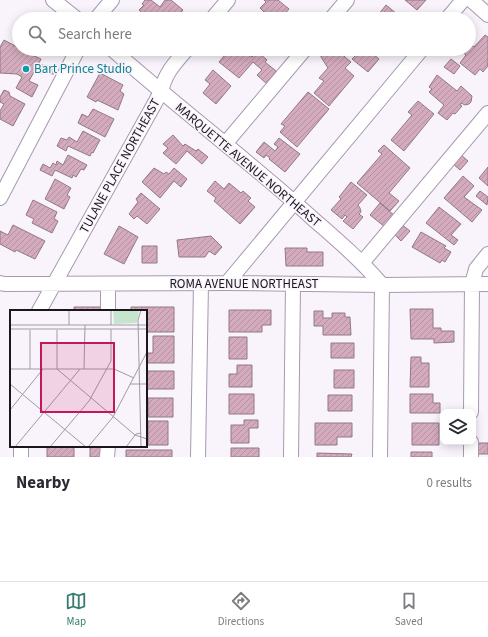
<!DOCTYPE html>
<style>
:root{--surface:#fff;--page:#f7f7f7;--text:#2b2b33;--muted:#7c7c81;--line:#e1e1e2;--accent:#387c70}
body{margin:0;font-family:"Source Sans 3",sans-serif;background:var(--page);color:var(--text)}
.controls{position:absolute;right:12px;bottom:12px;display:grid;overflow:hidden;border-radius:8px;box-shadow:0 2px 10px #0003}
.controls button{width:36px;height:36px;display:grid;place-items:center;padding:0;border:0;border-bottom:1px solid var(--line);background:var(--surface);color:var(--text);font:20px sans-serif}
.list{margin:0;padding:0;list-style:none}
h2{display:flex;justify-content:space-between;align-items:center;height:52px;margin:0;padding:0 16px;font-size:17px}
h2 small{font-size:13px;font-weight:400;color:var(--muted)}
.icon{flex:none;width:22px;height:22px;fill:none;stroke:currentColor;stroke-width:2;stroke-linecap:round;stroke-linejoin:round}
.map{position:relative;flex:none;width:488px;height:457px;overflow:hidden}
.search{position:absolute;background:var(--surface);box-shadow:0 2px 10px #0003;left:12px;right:12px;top:12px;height:44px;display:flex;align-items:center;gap:10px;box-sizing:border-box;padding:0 14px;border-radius:22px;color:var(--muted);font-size:15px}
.sheet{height:124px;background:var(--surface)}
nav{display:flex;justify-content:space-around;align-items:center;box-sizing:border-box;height:56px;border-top:1px solid var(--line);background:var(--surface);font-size:11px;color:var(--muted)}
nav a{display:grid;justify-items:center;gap:2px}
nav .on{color:var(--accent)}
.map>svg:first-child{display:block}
.building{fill:url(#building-hatch);stroke:#927984}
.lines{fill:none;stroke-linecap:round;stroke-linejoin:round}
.minor-casing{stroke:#a799af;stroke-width:16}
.minor{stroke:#fff;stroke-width:14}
.culture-dot{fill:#0f9aa8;stroke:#f9f3fc;stroke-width:1.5}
.labels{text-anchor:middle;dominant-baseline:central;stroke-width:3;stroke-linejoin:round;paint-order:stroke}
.culture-label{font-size:13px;fill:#0d838f;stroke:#f9f3fc;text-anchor:start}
.street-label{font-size:13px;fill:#1b161e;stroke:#f9f3fc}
.inset-road{fill:none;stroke:#a09ba3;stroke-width:1}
.view{fill:#c2185b;fill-opacity:0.15;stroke:#c2185b;stroke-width:2}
.inset-edge{fill:none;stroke:#1b161e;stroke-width:2}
</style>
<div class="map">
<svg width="488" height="457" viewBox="0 0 488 457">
<defs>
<pattern id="building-hatch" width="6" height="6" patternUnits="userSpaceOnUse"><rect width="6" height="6" fill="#d3abbc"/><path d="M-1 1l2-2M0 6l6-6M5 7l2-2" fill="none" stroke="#b592a1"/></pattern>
</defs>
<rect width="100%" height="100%" fill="#f9f3fc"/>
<!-- building -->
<path class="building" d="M145,0H151L160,7L165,0H171L183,10L175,19L171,17L169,19H164L156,13L150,19L139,10L144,5L142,4Z
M264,0H278L289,9L280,19H271L260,8L266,2Z
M405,0H426L417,10Z
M386,5L403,19H375Z
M485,35L488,37V60L487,62L488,66L483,72L480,69L475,75L460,63L466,55L459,49H469V43L474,47Z
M4,40L19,48V49L41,59L38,65L53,66L54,74L34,72L29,81L38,85L32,97L16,88L22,77L17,74L0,73V47Z
M230,49H241L252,57L257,51L267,60L265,62L276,71L273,75L274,79L268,85L257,75L262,70L253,62L239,78L219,62Z
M324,49H333L336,54L339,52L351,62L345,68L354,76L329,106L314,93L324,81L319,78L328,68L321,57V54Z
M356,49H367L379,59L368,72L352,59L357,54L354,52Z
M451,59L460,66L454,74L444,67Z
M213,70L231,86L216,104L203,93L210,84L205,80Z
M100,73L123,85L120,91L124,94L118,110L97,100L96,102L87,97Z
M437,75L457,91L461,86L472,96L471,102L469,104L465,105L461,103L460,105L462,106L455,114L453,113L447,120L438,113L444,105L429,92L432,89L429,87Z
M4,90L9,92L10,96L25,104L13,126L0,119V111L4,104L0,102V97Z
M308,92L329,109L297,147L280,132L285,126L281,124Z
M418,101L434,114L404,151L391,140L412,115L408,112Z
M93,109L114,119L105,137L78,123L82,114L88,117Z
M83,131L100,140L93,153L92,152L90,156L68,146L66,151L57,146L61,138L67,140L69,137L77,142Z
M173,135L183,146L185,144L196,151L198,149L208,157L202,164L187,151L176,164L163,153L168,148L163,144Z
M279,138L300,154L285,172L269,159L270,158L266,155L264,158L256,152L264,142L275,151L278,147L274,144Z
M384,145L410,168L389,193L399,201L390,211L357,183L382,154L378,151Z
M460,154L468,161L460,170L452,163Z
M68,155L87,165L84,170L81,169L76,177L73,175L72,178L55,170L52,176L40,170L43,164L50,168L53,163L56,165L57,161L63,165Z
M488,167V186L479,178Z
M154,168L164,174L166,172L169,174L174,168L187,179L181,187L174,181L160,198L142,182Z
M463,176L474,186L464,197L482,210L472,222L444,198Z
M55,179L71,188L67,195L70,197L64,209L45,199Z
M215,181L224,189L229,183L241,193L243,191L251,198L248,201L255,207L240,224L214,201L216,198L207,191Z
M351,182L367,195L358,205L360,208L361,212L359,214L363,217L353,229L343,221L347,217L345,215L342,219L331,210L341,199L339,197Z
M480,191L488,197L487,205L476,196Z
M141,193L160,209L147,224L137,216L134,219L129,214L138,202L136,199Z
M33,200L57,212L54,219L58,221L52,233L32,223L34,219L26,215Z
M380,203L395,216L385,227L370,215Z
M439,207L461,224L451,235L458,240L454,245L426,223Z
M401,224L410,231L401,241L393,233Z
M13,225L45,241L35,259L16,250L15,252L0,244V231L8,235Z
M119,226L138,237L124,264L104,254Z
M421,232L446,246L444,248L451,252L445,262L442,260L440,263L412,247Z
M211,236L222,247L215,255L209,251L205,257H179L177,240Z
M142,246H157V263H142Z
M285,248H307V252H323V266H286Z
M74,307H107V311H74Z
M131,307H174V332H146V311H131Z
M410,309H433V328H441V331H454V342L434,343V339H411Z
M229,310H271V325H262V332H229Z
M314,311H323V318H332V313H345V317H350L351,335H323V326H314Z
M153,336H174V363H146V353H153Z
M229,337H247V359H229Z
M331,343H354V358H331Z
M411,357H421V363H429V387H410Z
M237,365H252V387H229V374H237Z
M334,370H354V388H334Z
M146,371H174V389H146Z
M229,394H254V414H229Z
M410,394H433V403H440V413H410Z
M328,395H352V411H328Z
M148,398H173V417H148Z
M244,420H258V428H249V443H231V425H244Z
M148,421H168V445H148Z
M315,423H352V437H337V445H315Z
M412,423H439V445H412Z
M477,443H488V454H477Z
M47,446H74V457H47Z
M90,446H103V457H90Z
M231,448H259V457H231Z
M126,450H172V457H126Z
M411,452H432V457H411Z
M317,453L352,454L351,457H317Z"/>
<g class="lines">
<defs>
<path id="minor" d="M53,0L77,19
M471,0L488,15
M96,19L112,0
M212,19L228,0
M331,19L347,0
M447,19L463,0
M112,49C177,107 247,159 312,218C336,239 361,260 382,285L380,457
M225,144L305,49
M0,198L78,49
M362,263L488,113
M0,283L5,284L227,283L382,285L488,284
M227,283L422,49
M39,311L161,92C165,73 175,63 187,49
M108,311V284
M471,412L472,284L476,269L488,254
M21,457V446
M107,457L108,446
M198,457L201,283
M291,457L293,284
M471,457V442"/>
</defs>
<!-- minor casing -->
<use href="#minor" class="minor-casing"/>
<!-- minor -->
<use href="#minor" class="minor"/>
</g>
<!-- markers -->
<circle class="culture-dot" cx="26" cy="69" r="4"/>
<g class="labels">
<!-- culture labels -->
<g class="culture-label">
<text x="34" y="69">Bart Prince Studio</text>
</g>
<!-- street labels -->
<g class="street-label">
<text transform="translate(248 165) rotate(40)">MARQUETTE AVENUE NORTHEAST</text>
<text transform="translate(120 166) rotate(-61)">TULANE PLACE NORTHEAST</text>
<text x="244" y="284">ROMA AVENUE NORTHEAST</text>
</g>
</g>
<!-- overview -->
<g transform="translate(10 310)">
<rect width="137" height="137" fill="#f9f3fc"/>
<path d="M103,0H129L127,13L104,14Z" fill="#c7e4cc"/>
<path class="inset-road" d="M39,0H80M0,15H137M59,15V0M101,15V0M0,19H137M20,20V59M47,20V59L125,125L137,129M0,59H104L124,68M74,59L75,15M0,74L76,137M120,74H137M0,100L33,59M5,137L70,59M40,137L79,91L101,51V19M78,137L103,107L137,42M116,137L126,124L131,123M131,137L128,10L131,0"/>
<path class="view" d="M31,33H104V102H31Z"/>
<rect width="137" height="137" class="inset-edge"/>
</g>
</svg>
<div class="controls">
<button><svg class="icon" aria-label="layers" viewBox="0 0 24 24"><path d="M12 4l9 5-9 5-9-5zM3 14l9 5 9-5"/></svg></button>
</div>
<div class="search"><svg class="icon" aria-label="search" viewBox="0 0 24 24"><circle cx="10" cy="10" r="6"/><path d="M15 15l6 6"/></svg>Search here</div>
</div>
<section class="sheet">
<h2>Nearby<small>0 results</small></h2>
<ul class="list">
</ul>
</section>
<nav>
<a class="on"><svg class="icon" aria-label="map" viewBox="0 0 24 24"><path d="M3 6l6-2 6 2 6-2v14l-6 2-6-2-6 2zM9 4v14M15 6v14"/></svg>Map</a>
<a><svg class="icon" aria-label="directions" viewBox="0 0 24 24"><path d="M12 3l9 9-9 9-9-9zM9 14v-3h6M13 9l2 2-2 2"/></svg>Directions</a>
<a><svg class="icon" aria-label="saved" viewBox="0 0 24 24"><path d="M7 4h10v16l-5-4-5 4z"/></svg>Saved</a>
</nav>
